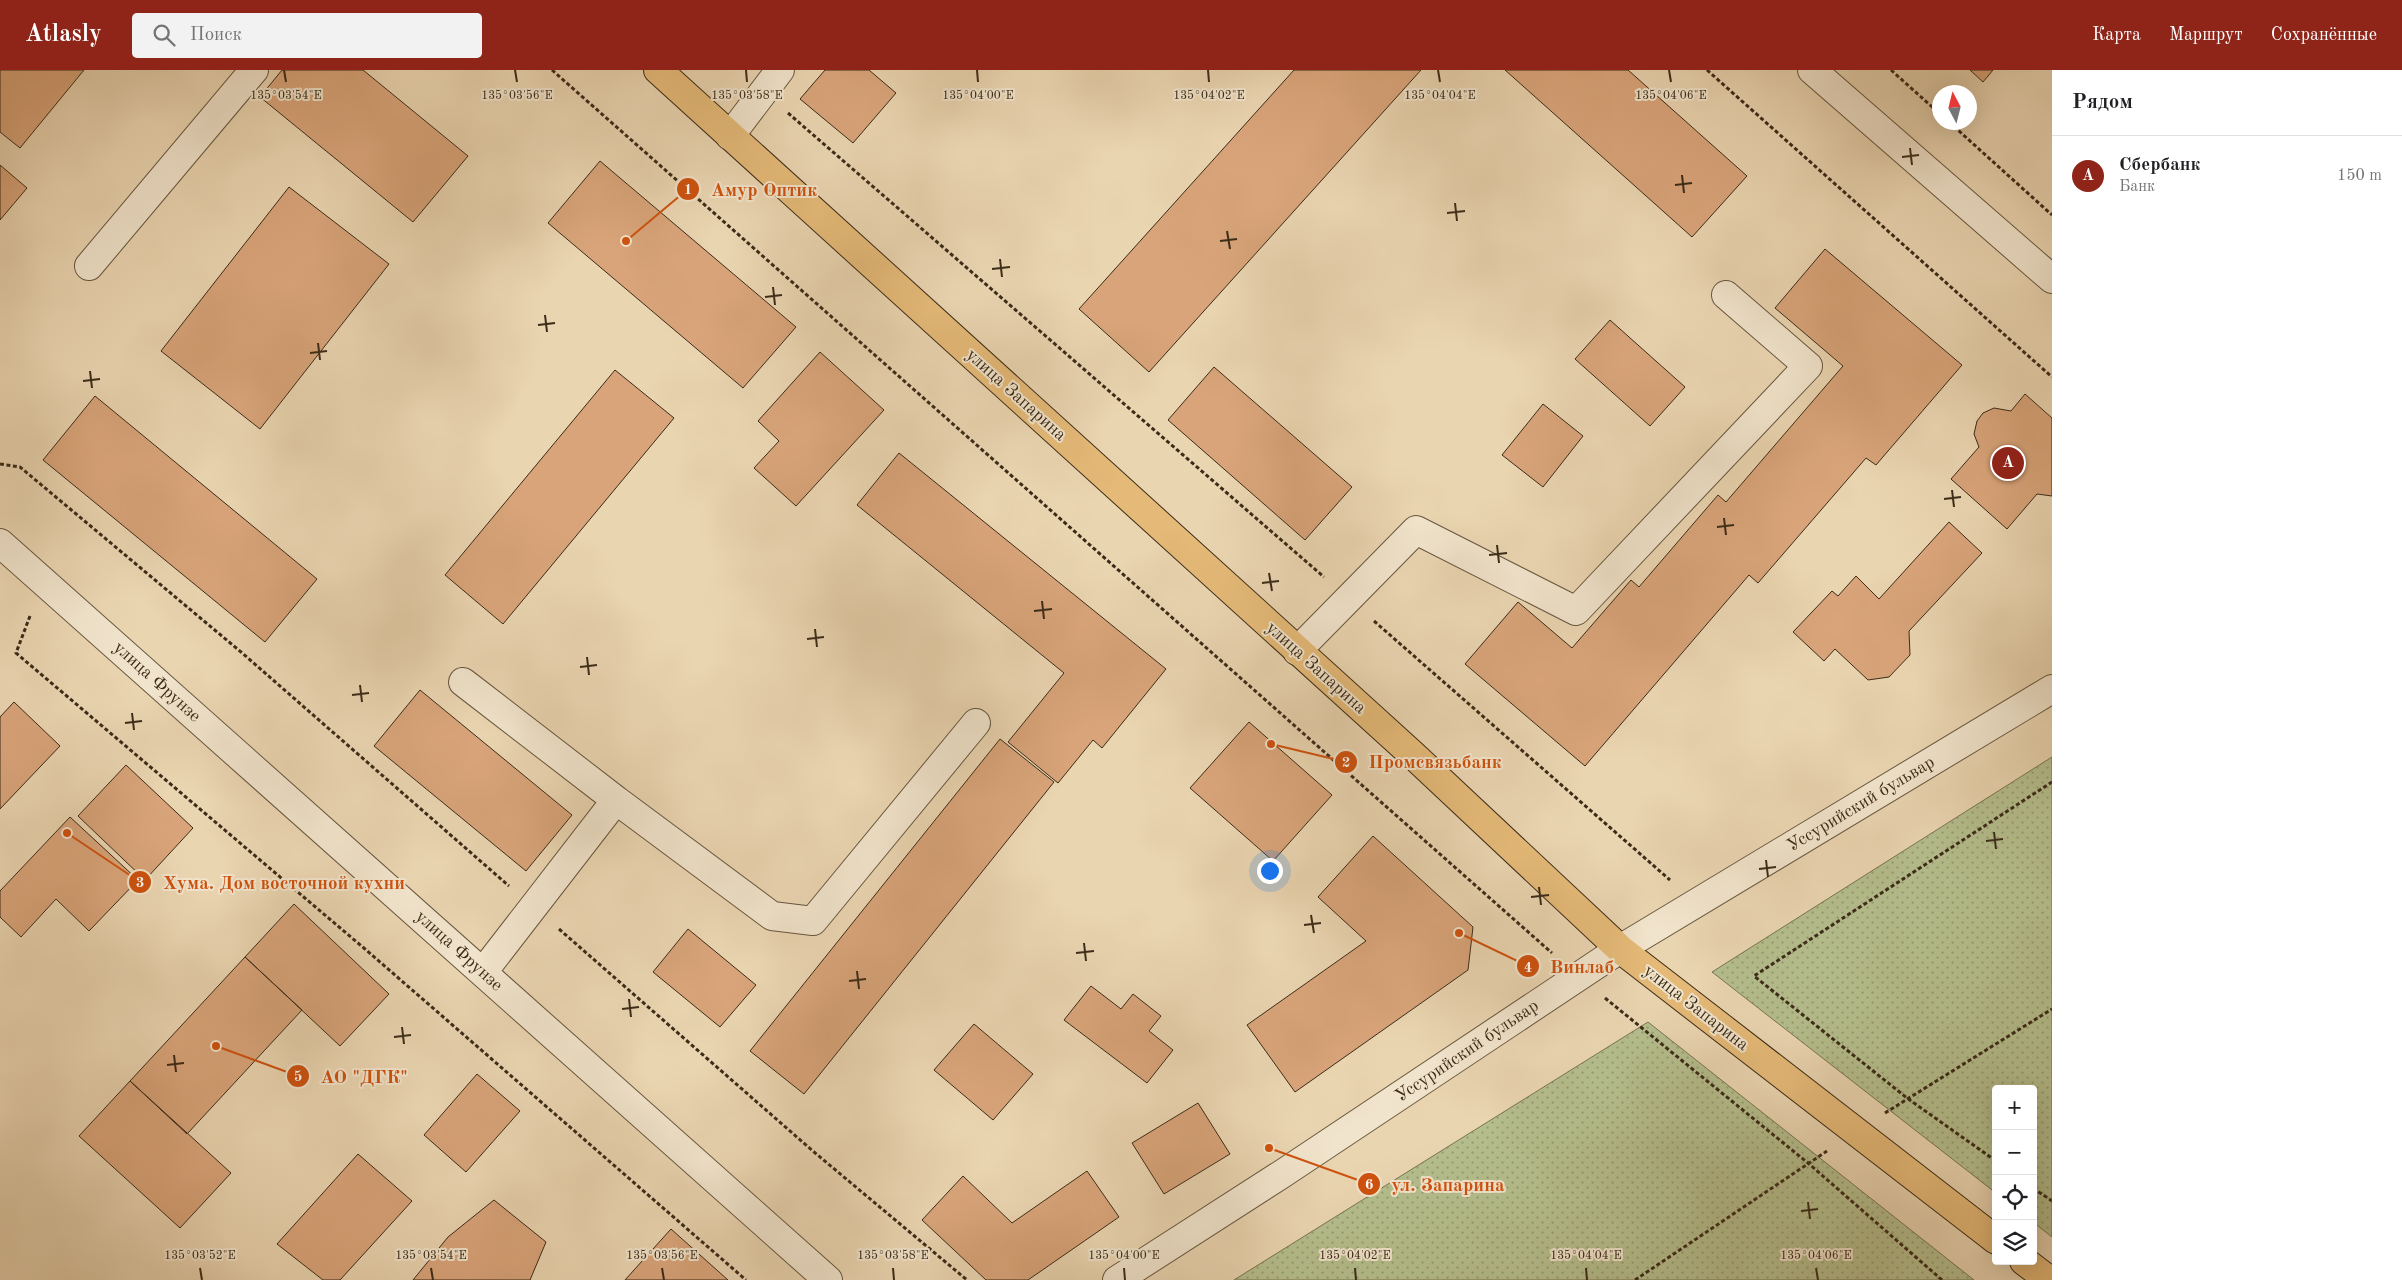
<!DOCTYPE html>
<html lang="ru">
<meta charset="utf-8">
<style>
:root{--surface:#fff;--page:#f2f2f2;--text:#202124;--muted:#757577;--line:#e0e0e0;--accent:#8f2418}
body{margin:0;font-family:"Old Standard TT",serif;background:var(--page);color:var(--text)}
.controls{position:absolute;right:15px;bottom:15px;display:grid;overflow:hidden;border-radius:5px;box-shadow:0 5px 20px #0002}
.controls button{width:45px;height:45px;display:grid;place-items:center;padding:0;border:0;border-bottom:1px solid var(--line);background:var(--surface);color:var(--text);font:25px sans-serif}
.compass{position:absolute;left:1932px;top:15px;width:45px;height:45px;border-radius:50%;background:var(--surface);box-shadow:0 5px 20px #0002;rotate:353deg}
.you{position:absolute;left:1269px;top:800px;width:18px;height:18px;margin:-12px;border:4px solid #fff;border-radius:50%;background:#1a73e8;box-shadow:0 0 0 8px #1a73e833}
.badge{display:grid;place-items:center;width:32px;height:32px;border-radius:50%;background:var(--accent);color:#fff;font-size:16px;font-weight:700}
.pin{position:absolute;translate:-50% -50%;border:2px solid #fff;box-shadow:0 1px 5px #0006}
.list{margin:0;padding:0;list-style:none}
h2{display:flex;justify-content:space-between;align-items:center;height:65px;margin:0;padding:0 20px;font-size:21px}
h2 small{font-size:16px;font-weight:400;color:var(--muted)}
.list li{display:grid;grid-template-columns:32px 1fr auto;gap:15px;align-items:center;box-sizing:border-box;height:80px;padding:0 20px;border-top:1px solid var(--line)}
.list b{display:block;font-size:19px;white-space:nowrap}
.list p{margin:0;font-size:16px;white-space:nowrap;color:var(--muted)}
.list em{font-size:16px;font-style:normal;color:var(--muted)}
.icon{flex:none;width:28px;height:28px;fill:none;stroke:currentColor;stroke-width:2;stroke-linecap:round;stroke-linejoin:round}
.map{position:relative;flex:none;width:2052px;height:1210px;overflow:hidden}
header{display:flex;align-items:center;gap:30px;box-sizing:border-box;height:70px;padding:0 25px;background:var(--accent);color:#fff}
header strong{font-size:24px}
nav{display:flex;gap:28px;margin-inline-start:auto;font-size:18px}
.search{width:350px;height:45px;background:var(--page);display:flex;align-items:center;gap:12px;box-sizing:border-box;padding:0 18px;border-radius:5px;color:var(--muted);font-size:19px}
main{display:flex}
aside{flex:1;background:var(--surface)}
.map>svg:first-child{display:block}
.grass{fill:url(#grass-dots);stroke:#787452}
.building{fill:#d9a47a;stroke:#3b2b18}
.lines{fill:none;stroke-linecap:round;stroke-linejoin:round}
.minor-casing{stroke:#67563e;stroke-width:30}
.major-casing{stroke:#3b2b18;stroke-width:30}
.path{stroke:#3b2b18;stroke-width:3;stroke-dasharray:4 2.5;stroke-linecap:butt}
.minor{stroke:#f1e4cc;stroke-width:28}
.major{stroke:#e5ba78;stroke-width:28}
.ticks{fill:none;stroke:#3b2b18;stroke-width:2}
.labels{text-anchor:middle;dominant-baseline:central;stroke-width:4;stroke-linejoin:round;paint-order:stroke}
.street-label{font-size:18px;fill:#3b2b18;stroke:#f1e4cc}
.ticks-label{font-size:12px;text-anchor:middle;fill:#3b2b18;stroke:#f1e4cc;stroke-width:4;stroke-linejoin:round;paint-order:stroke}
.leader{fill:none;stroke:#ce520e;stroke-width:2}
.callout-dot{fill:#ce520e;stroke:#f1e4cc;stroke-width:2}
.mark-label{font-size:15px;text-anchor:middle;font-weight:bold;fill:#fff}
.callout-label{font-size:19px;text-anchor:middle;font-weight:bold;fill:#ce520e;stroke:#f1e4cc;stroke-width:4;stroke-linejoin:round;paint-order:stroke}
</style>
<header>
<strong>Atlasly</strong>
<div class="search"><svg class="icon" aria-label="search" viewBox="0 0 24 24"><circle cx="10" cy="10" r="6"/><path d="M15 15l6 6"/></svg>Поиск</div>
<nav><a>Карта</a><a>Маршрут</a><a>Сохранённые</a></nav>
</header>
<main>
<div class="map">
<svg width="2052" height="1210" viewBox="0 0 2052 1210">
<defs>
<pattern id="grass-dots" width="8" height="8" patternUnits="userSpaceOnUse" patternTransform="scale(1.25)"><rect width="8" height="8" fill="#b5be8d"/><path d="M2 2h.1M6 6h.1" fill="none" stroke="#949b72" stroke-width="1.8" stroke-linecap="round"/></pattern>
</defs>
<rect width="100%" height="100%" fill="#ead5b1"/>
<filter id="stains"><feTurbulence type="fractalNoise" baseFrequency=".004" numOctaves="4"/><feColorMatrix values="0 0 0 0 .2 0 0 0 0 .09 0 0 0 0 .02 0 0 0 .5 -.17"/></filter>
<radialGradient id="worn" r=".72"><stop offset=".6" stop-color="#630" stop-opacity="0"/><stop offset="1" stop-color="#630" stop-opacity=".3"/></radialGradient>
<!-- grass -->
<path class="grass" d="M2052,687V1167L2033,1152V1019H1996V1123L1712,902Z
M1648,952L1974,1210H1234Z"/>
<!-- building -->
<path class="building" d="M0,0H84L20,78L0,62Z
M282,0H363L468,86L413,152L260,27Z
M825,0H869L896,23L853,73L800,29Z
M1294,0H1421L1149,302L1079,239Z
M1505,0H1628L1747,106L1692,167Z
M1970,0H1993L1983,12Z
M600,91L796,257L743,318L548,153Z
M0,95L27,118L0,150Z
M289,117L389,194L260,359L161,281Z
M1825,179L1962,295L1876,395L1866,388L1758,513L1749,505L1585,696L1465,594L1518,532L1572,578L1631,510L1639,517L1718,425L1726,432L1843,296L1775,238Z
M1610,250L1685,317L1650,356L1575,289Z
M820,282L884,340L796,436L754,398L779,371L758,351Z
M1214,297L1352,417L1305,470L1168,350Z
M615,300L674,348L503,554L445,505Z
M2025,324L2052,348V426L2037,424L2007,459L1951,409L1979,377L1974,364L1977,351L1983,343L1994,338L2011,341Z
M95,326L317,509L265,572L43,390Z
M1543,334L1583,366L1543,417L1502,385Z
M899,383L1166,599L1102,678L1093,670L1058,713L1008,672L1064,603L857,435Z
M1949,452L1982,483L1909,561L1910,585L1889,607L1868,610L1835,579L1824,591L1793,562L1832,521L1838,526L1856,506L1879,529Z
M420,620L572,745L526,801L374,676Z
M14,632L60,676L0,739V647Z
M1249,652L1332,725L1273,791L1190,718Z
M1000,669L1054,712L804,1024L750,981Z
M126,695L193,758L145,810L78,746Z
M70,747L138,810L89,861L56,829L21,867L0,847V821Z
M1373,766L1473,857L1468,900L1295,1022L1247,955L1366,871L1318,827Z
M294,834L389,924L340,976L245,887Z
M688,859L756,915L720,957L653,902Z
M245,887L302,940L187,1064L130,1011Z
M1091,916L1121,939L1133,924L1161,946L1149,961L1173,980L1147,1013L1064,950Z
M974,954L1033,1004L993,1050L934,1000Z
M477,1004L520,1041L466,1102L424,1065Z
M130,1011L231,1103L180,1158L79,1066Z
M1198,1033L1230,1084L1164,1124L1132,1073Z
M358,1084L412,1131L340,1210H323L277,1174Z
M1087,1101L1119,1147L1028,1210H986L922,1150L963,1106L1012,1153Z
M494,1130L546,1172L530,1210H413L448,1167Z
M671,1159L728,1210H625Z"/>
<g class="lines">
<defs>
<path id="minor" d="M1812,0L2052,209
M730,66L780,0
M89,196L254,0
M0,473L828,1210
M1297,581L1416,460L1576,541L1808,296L1726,225
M463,612L616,730L483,902
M616,730L772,846L813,851L976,653
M1117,1210L1282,1104L1620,879L2052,619"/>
<path id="major" d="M658,0L1412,684L1620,879L1996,1170
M2024,1191L2049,1210"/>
</defs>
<!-- minor casing -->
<use href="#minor" class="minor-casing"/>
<!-- major casing -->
<use href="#major" class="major-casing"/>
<!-- path -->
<path class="path" d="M552,0L1552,883
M1707,0L2052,307
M1891,0L1940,44
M788,43L1324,507
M1949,52L2052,145
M0,394L20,397L241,582L509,816
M30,546L16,583L365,879L746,1210
M1374,551L1670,810
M559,859L814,1082L967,1210
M1605,928L1808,1093L1942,1210
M1885,1043L2052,939
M1996,1091L1907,1028L1754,906L2052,712
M2033,1118L2052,1131
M1635,1210L1827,1081"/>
<!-- minor -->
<use href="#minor" class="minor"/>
<!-- major -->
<use href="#major" class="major"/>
</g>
<!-- ticks -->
<path class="ticks" d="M284,0L286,12M515,0L517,12M746,0L747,12M977,0L978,12M1208,0L1209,12M1438,0L1440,12M1669,0L1671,12M1910,78L1912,95M1902,87L1919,85M1682,105L1684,123M1675,115L1692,113M1455,133L1457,151M1447,143L1465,141M1227,161L1230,179M1220,171L1237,169M1000,189L1002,207M992,199L1010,197M773,217L775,235M765,227L782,225M545,245L547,262M538,255L555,253M318,273L320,290M310,283L327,281M90,301L92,318M83,311L100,309M1952,420L1954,437M1944,429L1961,427M1724,448L1726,465M1717,457L1734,455M1497,475L1499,493M1489,485L1507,483M1269,503L1272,521M1262,513L1279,511M1042,531L1044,549M1034,541L1052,539M815,559L817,577M807,569L824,567M587,587L589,605M580,597L597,595M360,615L362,632M352,625L369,623M132,643L134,660M125,653L142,651M1994,762L1996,779M1986,771L2003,769M1766,790L1768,807M1759,799L1776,797M1539,817L1541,835M1531,827L1549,825M1311,845L1314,863M1304,855L1321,853M1084,873L1086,891M1076,883L1094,881M857,901L859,919M849,911L866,909M629,929L631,947M622,939L639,937M402,957L404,974M394,967L411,965M174,985L176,1002M167,995L184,993M1808,1132L1810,1149M1801,1141L1818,1139M200,1198L202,1210M431,1198L433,1210M662,1198L664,1210M893,1198L894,1210M1124,1198L1125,1210M1355,1198L1356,1210M1586,1198L1587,1210M1816,1198L1818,1210"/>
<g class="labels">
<!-- street labels -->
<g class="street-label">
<text transform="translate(1016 325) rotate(42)">улица Запарина</text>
<text transform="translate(1316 598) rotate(42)">улица Запарина</text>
<text transform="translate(157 612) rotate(42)">улица Фрунзе</text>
<text transform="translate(1861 734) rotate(-31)">Уссурийский бульвар</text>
<text transform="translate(459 881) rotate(42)">улица Фрунзе</text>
<text transform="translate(1696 938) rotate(38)">улица Запарина</text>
<text transform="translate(1467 981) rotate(-34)">Уссурийский бульвар</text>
</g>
</g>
<g class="ticks-label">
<text x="286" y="29">135°03'54"E</text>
<text x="517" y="29">135°03'56"E</text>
<text x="747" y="29">135°03'58"E</text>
<text x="978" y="29">135°04'00"E</text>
<text x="1209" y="29">135°04'02"E</text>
<text x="1440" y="29">135°04'04"E</text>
<text x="1671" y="29">135°04'06"E</text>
<text x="200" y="1189">135°03'52"E</text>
<text x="431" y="1189">135°03'54"E</text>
<text x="662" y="1189">135°03'56"E</text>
<text x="893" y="1189">135°03'58"E</text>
<text x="1124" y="1189">135°04'00"E</text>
<text x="1355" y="1189">135°04'02"E</text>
<text x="1586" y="1189">135°04'04"E</text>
<text x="1816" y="1189">135°04'06"E</text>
</g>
<!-- callouts -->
<path class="leader" d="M626 171L688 119M1271 674L1346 692M67 763L140 812M1459 863L1528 896M216 976L298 1006M1269 1078L1369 1114"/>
<g class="callout-dot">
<circle cx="626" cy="171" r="5"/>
<circle cx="1271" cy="674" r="5"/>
<circle cx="67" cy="763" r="5"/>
<circle cx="1459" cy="863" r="5"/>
<circle cx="216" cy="976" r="5"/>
<circle cx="1269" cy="1078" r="5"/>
<circle cx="688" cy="119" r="12"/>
<circle cx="1346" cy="692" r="12"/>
<circle cx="140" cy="812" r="12"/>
<circle cx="1528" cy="896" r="12"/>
<circle cx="298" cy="1006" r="12"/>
<circle cx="1369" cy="1114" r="12"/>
</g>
<g class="mark-label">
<text x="688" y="124">1</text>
<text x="1346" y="697">2</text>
<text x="140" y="817">3</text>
<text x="1528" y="902">4</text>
<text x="298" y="1011">5</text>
<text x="1369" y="1119">6</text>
</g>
<g class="callout-label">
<text x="764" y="126">Амур Оптик</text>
<text x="1435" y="698">Промсвязьбанк</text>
<text x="284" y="819">Хума. Дом восточной кухни</text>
<text x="1582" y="903">Винлаб</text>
<text x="364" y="1013">АО "ДГК"</text>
<text x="1448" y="1121">ул. Запарина</text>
</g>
<rect width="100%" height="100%" filter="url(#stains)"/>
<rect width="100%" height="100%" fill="url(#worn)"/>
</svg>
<div class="controls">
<button>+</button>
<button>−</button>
<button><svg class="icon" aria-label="locate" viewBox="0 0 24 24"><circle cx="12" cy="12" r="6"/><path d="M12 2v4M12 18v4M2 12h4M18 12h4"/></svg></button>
<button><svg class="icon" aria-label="layers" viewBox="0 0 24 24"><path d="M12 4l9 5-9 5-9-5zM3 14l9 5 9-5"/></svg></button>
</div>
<svg class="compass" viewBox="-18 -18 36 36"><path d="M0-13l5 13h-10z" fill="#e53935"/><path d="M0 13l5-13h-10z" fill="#757577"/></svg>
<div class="you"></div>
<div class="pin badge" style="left:2008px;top:393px">A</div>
</div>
<aside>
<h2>Рядом<small></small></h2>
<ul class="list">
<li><span class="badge">A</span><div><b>Сбербанк</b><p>Банк</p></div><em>150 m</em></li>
</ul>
</aside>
</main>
